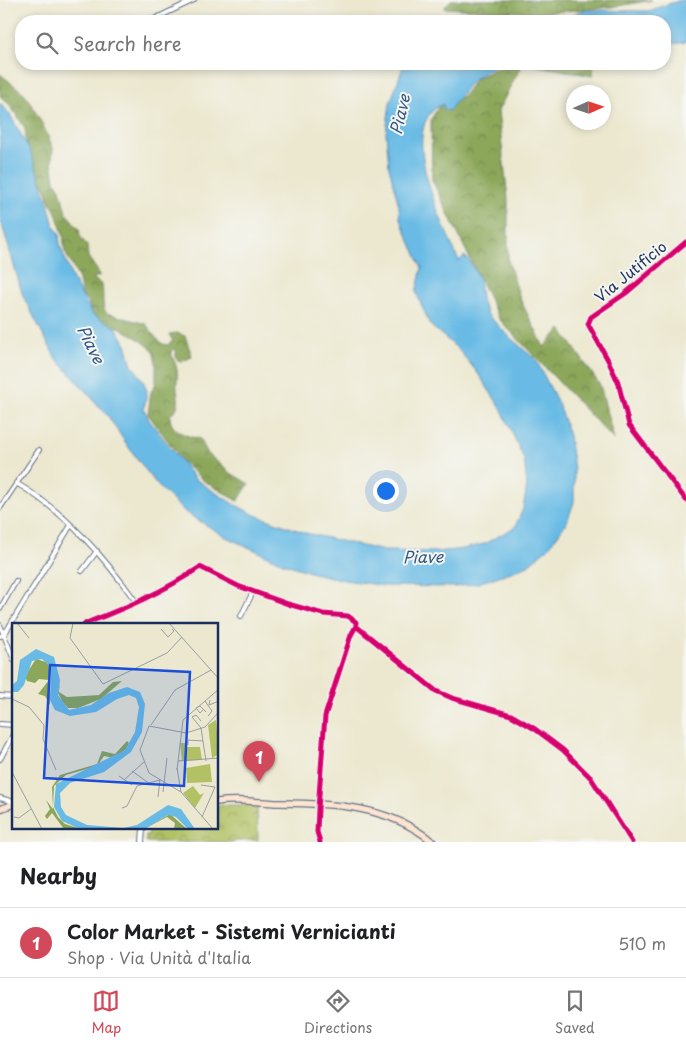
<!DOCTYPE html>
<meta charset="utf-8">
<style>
:root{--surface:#fff;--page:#f6f6f6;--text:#202124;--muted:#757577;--line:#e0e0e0;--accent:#d1495b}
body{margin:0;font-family:"Playpen Sans",sans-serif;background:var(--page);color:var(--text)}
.compass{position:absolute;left:566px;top:85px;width:45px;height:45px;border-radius:50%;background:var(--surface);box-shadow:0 2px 8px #0003;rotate:87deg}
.you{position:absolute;left:385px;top:490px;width:18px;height:18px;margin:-12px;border:4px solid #fff;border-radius:50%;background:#1a73e8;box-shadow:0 0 0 8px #1a73e833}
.badge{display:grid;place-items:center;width:32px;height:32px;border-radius:50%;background:var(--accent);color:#fff;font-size:16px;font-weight:700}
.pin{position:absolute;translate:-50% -41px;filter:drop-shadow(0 1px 2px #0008)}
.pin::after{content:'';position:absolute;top:26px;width:18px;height:15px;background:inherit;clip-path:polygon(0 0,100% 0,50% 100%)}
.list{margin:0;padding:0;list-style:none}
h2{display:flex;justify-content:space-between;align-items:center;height:65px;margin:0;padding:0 20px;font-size:21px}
h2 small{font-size:16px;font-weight:400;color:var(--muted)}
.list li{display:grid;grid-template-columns:32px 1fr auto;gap:15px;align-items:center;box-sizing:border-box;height:70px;padding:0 20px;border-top:1px solid var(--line)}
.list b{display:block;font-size:19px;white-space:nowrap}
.list p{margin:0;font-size:16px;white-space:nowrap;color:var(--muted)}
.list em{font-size:16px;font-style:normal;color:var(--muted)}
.icon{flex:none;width:28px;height:28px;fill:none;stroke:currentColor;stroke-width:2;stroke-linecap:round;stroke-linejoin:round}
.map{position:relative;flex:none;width:686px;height:842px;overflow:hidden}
.search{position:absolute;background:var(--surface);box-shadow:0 2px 8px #0003;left:15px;right:15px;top:15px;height:55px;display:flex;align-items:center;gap:12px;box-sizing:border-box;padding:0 18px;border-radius:20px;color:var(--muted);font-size:19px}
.sheet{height:135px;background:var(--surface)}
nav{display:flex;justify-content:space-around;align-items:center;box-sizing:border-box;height:70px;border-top:1px solid var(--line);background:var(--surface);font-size:14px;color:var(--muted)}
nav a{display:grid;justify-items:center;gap:2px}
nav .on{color:var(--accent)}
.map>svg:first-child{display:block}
.forest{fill:url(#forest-crowns);stroke:#546b5c}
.park{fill:url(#park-crowns);stroke:#667861}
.water{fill:#69bbe5;stroke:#4275a2}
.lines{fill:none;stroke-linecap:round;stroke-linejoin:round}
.minor-casing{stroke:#647086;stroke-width:6}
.secondary-casing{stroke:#647086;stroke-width:8}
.minor{stroke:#fff;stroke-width:4}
.secondary{stroke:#fde4d1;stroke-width:5.5}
.cycleway-casing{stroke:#f6f6f2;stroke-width:8}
.cycleway{stroke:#d6006c;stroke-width:5}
.labels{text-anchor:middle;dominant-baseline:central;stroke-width:4;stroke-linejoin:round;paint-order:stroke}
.street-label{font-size:15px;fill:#1b2f5e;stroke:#f6f6f2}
.water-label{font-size:16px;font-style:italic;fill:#325986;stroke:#f6f6f2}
.inset-road{fill:none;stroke:#989ea2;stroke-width:1}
.view{fill:#1d4ed8;fill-opacity:0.15;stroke:#1d4ed8;stroke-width:2.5}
.inset-edge{fill:none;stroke:#1b2f5e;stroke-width:2.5}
</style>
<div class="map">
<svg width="686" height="842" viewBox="0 0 686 842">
<defs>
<pattern id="forest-crowns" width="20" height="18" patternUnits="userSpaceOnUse" patternTransform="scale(1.25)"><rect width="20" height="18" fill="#8ca75a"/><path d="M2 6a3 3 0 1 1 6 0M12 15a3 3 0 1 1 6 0" fill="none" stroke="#72884e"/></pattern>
<pattern id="park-crowns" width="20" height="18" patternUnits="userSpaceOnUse" patternTransform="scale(1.25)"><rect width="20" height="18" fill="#b1c164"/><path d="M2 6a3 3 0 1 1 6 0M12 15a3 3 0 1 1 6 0" fill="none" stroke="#8f9d56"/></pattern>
</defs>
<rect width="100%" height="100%" fill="#f6f6f2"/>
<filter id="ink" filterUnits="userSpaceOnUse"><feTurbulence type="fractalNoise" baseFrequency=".02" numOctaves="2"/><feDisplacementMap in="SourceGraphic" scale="10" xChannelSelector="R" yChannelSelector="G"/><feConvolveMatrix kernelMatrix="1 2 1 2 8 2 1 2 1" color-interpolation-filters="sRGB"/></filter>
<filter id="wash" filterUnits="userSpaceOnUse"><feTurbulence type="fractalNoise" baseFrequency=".0096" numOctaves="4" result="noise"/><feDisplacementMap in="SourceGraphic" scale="20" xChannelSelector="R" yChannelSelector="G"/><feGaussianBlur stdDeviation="1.12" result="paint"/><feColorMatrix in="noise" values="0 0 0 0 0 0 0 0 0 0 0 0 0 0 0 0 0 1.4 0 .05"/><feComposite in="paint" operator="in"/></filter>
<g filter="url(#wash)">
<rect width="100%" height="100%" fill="#ece8d0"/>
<!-- forest -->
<path class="forest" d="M451,0H652L613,7L539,13L444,8Z
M505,64H522L498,111L508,199V261L521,301L544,347L561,329L600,385L614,440L499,319L432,180L431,119L440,105L451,104L464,95L475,79Z
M527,64H594L593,76Z
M0,74L25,94L43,125L53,148L52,162L55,181L60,189L66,213L79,229L80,236L87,246L88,257L99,273V276L95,277L94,279L102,285C104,295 101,304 106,313L146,324L156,338L163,344L168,345L173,341L169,334L177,333L185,336L192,356C187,360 182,363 176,359V350L173,349L171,351C172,358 176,363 177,370C178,377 176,384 177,390C179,401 180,408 170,415C169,432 187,436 200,439L208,454L229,472L249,484L238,501L204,481L184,463L148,414L151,392L156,383V363L153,350L142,341L121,328L101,321L97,316L92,314L87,299L82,297L79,279L65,252L63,234L55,210L50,203L47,191L39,177L35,164L27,153L25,128L10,105L0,96Z"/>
<!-- park -->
<path class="park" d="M218,805H257L258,840L234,841L233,842H146V835H149V828H218Z"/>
<!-- water -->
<path class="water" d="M681,0H686V42L665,45V21H437L477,12L552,19L569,16L585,10L648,11Z
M404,64H468V65L497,64L471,81L449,111L444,109L443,104C393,125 445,228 459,261L464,256L468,259L479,278L481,300L488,315L513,340L536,360L558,403L569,436L574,469V502L567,522L548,548L528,565L517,570L478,583L456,587L385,586L345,580L313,573L283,563L226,537L185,512L157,485L127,445L108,416L55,357L23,296L0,218V103L9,113L30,151L46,196L54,226L59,233L60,245L73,280L92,314L116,327L126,344L132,365L143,380L147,391L144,409L149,420L195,479L230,502L255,515L306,533L384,551L437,552L463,549L484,544L515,527L523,509L527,486L524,459L502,410L477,372L457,348L430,325L416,292L422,268L400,219L399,206L389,167L386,133L390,103Z"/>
</g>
<g filter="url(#ink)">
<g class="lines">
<defs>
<path id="minor" d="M150,21L194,0
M53,67L61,64
M686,242L626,293L591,317L588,324L608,360L618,382L629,425L686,500
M16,483C66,512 104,557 137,603
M0,508L39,450
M82,571L97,551
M0,609L16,581
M241,616L253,592
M84,624C125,608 164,592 200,567L238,586L288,604L323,614L348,616L356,622V626L351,635L325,716L318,809L317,832L320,842
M0,625L14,660
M356,626L436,691L452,698L511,715L535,729L563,750L591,778L632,842
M0,636L4,635L71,525
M0,696L14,697
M0,724L14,725
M0,759L14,733
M0,798L14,802
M142,842L143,828"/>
<path id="secondary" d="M218,802C236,799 257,802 275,803C332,804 387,804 433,842
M0,809L14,804"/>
</defs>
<!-- minor casing -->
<use href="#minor" class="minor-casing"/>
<!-- secondary casing -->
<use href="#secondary" class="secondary-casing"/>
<!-- minor -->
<use href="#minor" class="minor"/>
<!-- secondary -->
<use href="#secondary" class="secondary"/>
<defs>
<path id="cycleway" d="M686,242L626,293L591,317L588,324L608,360L618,382L629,425L686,500
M84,624C125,608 164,592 200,567L238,586L288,604L323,614L348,616L356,622V626L351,635L325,716L318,809L317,832L320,842
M356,626L436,691L452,698L511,715L535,729L563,750L591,778L632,842"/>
</defs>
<!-- cycleway casing -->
<use href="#cycleway" class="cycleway-casing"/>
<!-- cycleway -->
<use href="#cycleway" class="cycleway"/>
</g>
</g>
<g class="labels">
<!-- street labels -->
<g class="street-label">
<text transform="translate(630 271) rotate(-39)">Via Jutificio</text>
</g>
<!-- water labels -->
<g class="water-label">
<text transform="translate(399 114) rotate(-77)">Piave</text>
<text transform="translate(92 344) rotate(64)">Piave</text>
<text transform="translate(423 556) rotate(-1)">Piave</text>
</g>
</g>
<!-- overview -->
<g transform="translate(12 623)">
<rect width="206" height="206" fill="#ece8d0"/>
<path d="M198,141L200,159L175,160L174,145ZM181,163L188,172L192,170L183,185L171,170Z" fill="#b1c164"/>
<path d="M24,36L34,39L38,44V82L33,73L26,71L37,57L27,56L23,60L15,58L13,53ZM48,58L47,69L55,74L87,72L101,59L110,58L89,76L66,85H56L50,78L46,70ZM115,118L117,120L114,126L102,135L92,133L85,143L54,152L42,163L41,184L46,194L53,201L69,206H52L40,190L35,196L33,193L38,186L34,177L41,186L40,164L48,152L85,141L90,128L103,131ZM158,191L175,206H162L163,200L155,194L132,206Z" fill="#8ca75a"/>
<path d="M204,97L207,131L200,135L196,102ZM168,120H174V124H188L190,137L170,138Z" fill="#b1c164"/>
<path d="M24,26L42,34L48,57L46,72L57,87L79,82L97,70L115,64L128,69L133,81L130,109L119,129L92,149L58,160L48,170L49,184L54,192L75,202L111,205L125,202L156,182L169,186L183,206H176L164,194L156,192L133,206H68L50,198L42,184L44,161L113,127L123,109L127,84L124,75L117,72L105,76L84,89L58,93L43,87L38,77L39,44L30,36L20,38L12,62L6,69H0V62L5,58L8,37Z" fill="#69bbe5"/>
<path class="inset-road" d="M5,0L17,15M61,0L58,15L91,61L155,30L170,14M157,0L207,56M149,6L156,14L162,8L160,6M0,76L17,84L32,102L31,116L44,147M198,77L197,82L207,78M193,78L200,88L196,93M191,87L188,90L184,85L188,83L194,89M189,98L184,92L180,94L189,105L194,138M139,102L163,67L199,47M176,122V117L191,118M166,138L207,135M165,145L169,169L201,206M165,147L171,97L207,66M120,148L138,161M0,149L30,206M107,153L120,162M112,157L133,138M189,162L203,164L190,194M151,169L155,135M169,169L137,150L128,127L137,103L174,110L193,104L207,89M146,174L148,156M110,185L115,183L125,163L148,157M2,194L7,195L19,186"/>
<path class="view" d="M38,42L178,49L172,163L32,155Z"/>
<rect width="206" height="206" class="inset-edge"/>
</g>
</svg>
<svg class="compass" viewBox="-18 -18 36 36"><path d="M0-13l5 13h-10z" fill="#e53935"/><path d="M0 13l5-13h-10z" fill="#757577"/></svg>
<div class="you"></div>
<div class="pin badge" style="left:259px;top:782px">1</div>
<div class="search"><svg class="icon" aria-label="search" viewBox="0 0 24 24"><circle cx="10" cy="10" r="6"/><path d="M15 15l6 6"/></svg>Search here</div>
</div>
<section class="sheet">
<h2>Nearby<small></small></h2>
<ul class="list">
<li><span class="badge">1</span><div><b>Color Market - Sistemi Vernicianti</b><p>Shop · Via Unità d'Italia</p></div><em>510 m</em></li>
</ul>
</section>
<nav>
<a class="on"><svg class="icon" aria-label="map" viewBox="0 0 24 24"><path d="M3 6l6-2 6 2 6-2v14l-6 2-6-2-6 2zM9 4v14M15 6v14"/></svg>Map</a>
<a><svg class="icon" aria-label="directions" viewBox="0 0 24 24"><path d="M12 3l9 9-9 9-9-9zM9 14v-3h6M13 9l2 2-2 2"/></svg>Directions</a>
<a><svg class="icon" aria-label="saved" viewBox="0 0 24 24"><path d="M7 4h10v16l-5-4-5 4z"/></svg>Saved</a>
</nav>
